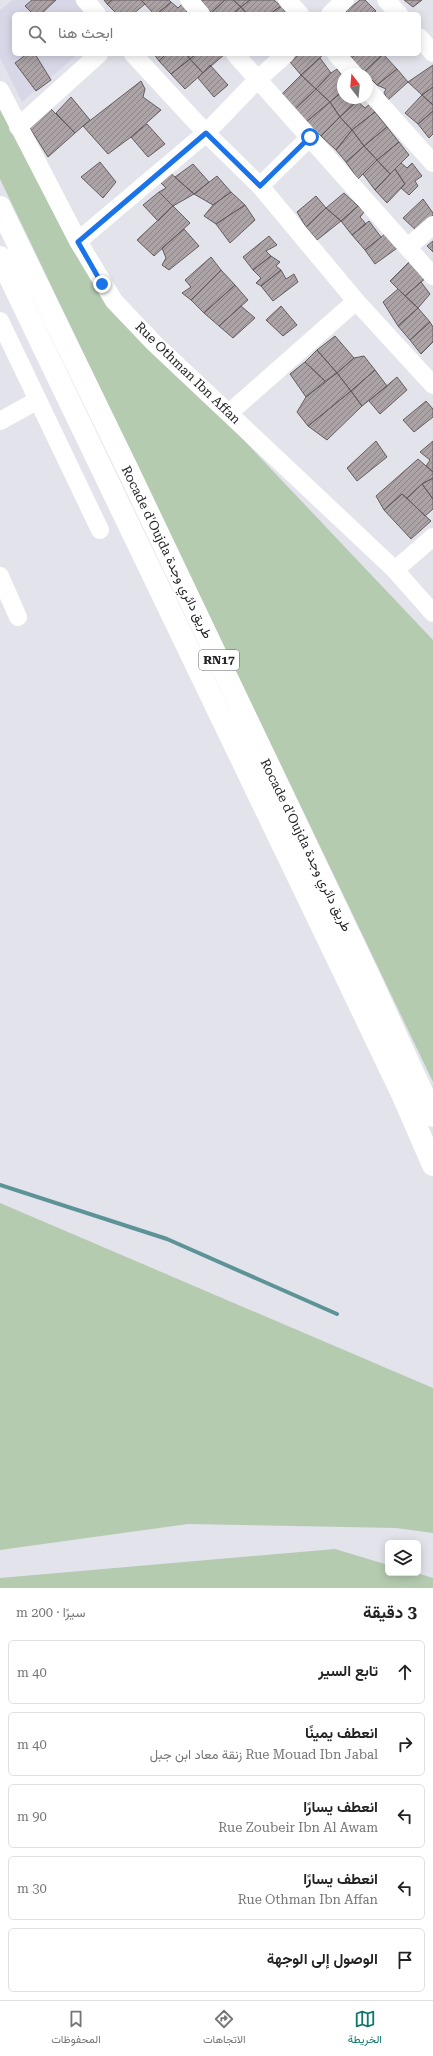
<!DOCTYPE html>
<html lang="ar">
<meta charset="utf-8">
<style>
:root{--surface:#fff;--page:#f2f2f2;--text:#222;--muted:#767676;--line:#e0e0e0;--accent:#0f766e}
body{margin:0;font-family:"Roboto Serif",Vazirmatn,serif;background:var(--page);color:var(--text);direction:rtl}
.controls{position:absolute;right:12px;bottom:12px;display:grid;overflow:hidden;border-radius:6px;box-shadow:0 2px 10px #0003}
.controls button{width:36px;height:36px;display:grid;place-items:center;padding:0;border:0;border-bottom:1px solid var(--line);background:var(--surface);color:var(--text);font:20px sans-serif}
.compass{position:absolute;left:337px;top:68px;width:36px;height:36px;border-radius:50%;background:var(--surface);box-shadow:0 2px 10px #0003;rotate:344deg}
.stop{position:absolute;width:12px;height:12px;margin:-9px;border:3px solid #1a73e8;border-radius:50%;background:#fff}
.stop.end{background:#1a73e8;border-color:#fff;box-shadow:0 1px 4px #0008}
.list{margin:0;padding:0;list-style:none}
h2{display:flex;justify-content:space-between;align-items:center;height:52px;margin:0;padding:0 16px;font-size:17px}
h2 small{font-size:13px;font-weight:400;color:var(--muted)}
.list li{display:grid;grid-template-columns:26px 1fr auto;gap:12px;align-items:center;box-sizing:border-box;height:64px;margin:0 8px 8px;padding:0 8px;border:1px solid var(--line);border-radius:6px}
.list b{display:block;font-size:15px;white-space:nowrap}
.list p{margin:0;font-size:13px;white-space:nowrap;color:var(--muted)}
.list em{font-size:13px;font-style:normal;color:var(--muted)}
.icon{flex:none;width:22px;height:22px;fill:none;stroke:currentColor;stroke-width:2;stroke-linecap:round;stroke-linejoin:round}
.map{position:relative;flex:none;width:433px;height:1588px;overflow:hidden;direction:ltr}
.search{position:absolute;background:var(--surface);box-shadow:0 2px 10px #0003;left:12px;right:12px;top:12px;height:44px;display:flex;align-items:center;gap:10px;box-sizing:border-box;padding:0 14px;border-radius:6px;color:var(--muted);font-size:15px}
.sheet{height:412px;background:var(--surface)}
nav{display:flex;justify-content:space-around;align-items:center;box-sizing:border-box;height:56px;border-top:1px solid var(--line);background:var(--surface);font-size:11px;color:var(--muted)}
nav a{display:grid;justify-items:center;gap:2px}
nav .on{color:var(--accent)}
.map>svg:first-child{display:block}
.built{fill:#d8d7e7}
.green{fill:#b4cbb0}
.lines{fill:none;stroke-linecap:round;stroke-linejoin:round}
.stream{stroke:#5c9396;stroke-width:4}
.building{fill:url(#building-hatch);stroke:#645c5f}
.minor{stroke:#fff;stroke-width:18}
.highway{stroke:#fff;stroke-width:22}
.route{stroke:#1a73e8;stroke-width:5}
.labels{text-anchor:middle;dominant-baseline:central;stroke-width:4;stroke-linejoin:round;paint-order:stroke}
.shield{fill:#fff;stroke:#666668;stroke-width:1}
.shield-label{font-size:12px;font-weight:bold;fill:#252528}
.street-label{font-size:13px;fill:#252528;stroke:#fff}
</style>
<div class="map">
<svg width="433" height="1588" viewBox="0 0 433 1588">
<defs>
<pattern id="building-hatch" width="6" height="6" patternUnits="userSpaceOnUse"><rect width="6" height="6" fill="#aca3a6"/><path d="M-1 1l2-2M0 6l6-6M5 7l2-2" fill="none" stroke="#8c8587"/></pattern>
</defs>
<rect width="100%" height="100%" fill="#e3e3ec"/>
<!-- built -->
<path class="built" d="M13,0H74L87,14H14V54H78L22,102L0,58V10Z"/>
<!-- green -->
<path class="green" d="M0,97L111,300L433,640V1082L0,179Z
M0,1203L433,1388V1533L396,1528L188,1524L0,1550Z
M335,1549L388,1565V1573H417L433,1578V1588H0V1578Z"/>
<g class="lines">
<!-- stream -->
<path class="stream" d="M0,1185L167,1239L337,1314"/>
</g>
<!-- building -->
<path class="building" d="M32,0H56L41,14H33L25,6Z
M104,0H112L107,4Z
M112,0H141L145,4L133,14H117L107,4Z
M141,0H169L171,2L157,14H154Z
M201,0H225L211,13Z
M225,0H233L241,7L233,14L211,13Z
M233,0H250L241,7Z
M250,0H274L281,6L270,14H247L241,7Z
M360,0H365L376,11L372,14H349L346,11Z
M404,0H422L413,7Z
M171,2L178,8L183,3L188,10L184,14H157Z
M281,6L287,14H270Z
M241,7L247,14H233Z
M27,54H35L51,80L36,91L15,63Z
M154,54H166L159,61Z
M166,54H186L190,59L171,74L159,61Z
M186,54H196L190,59Z
M196,54H225L203,73L190,59Z
M299,54H324L301,75L290,62Z
M347,54H356L351,59Z
M356,54H383L363,73L351,59Z
M383,54L397,69L377,85L369,77L367,79V74H362Z
M320,58L331,73L316,89L301,75Z
M190,59L203,73L185,89L171,74Z
M210,65L228,85L214,97L198,78Z
M433,65V87L422,95L408,82Z
M337,69L343,77V91L330,102L316,89L331,73Z
M397,69L408,82L388,100L384,93L386,89L377,85Z
M301,75L316,89L295,109L282,94Z
M141,81L145,89L143,97L161,110L131,137L108,154L83,126Z
M433,87V105L422,95Z
M316,89L330,102L306,122L295,109Z
M343,91V98H354L357,101L340,117L330,102Z
M422,95L433,105V111L418,124L405,113Z
M71,97L90,120L75,133L56,113Z
M357,101L365,108L370,104L375,112L352,130L340,117Z
M330,102L340,117L321,136L306,122Z
M47,105L75,133L48,157L28,125Z
M433,111V134L429,138L418,124Z
M375,112L387,127L364,146L352,130Z
M340,117L352,130L336,150L321,136Z
M147,124L165,144L148,157L131,137Z
M387,127L399,142L377,160L364,146Z
M352,130L364,146L346,162L336,150Z
M399,142L409,155L390,174L377,160Z
M364,146L377,160L358,179L346,162Z
M377,160L390,174L375,190L363,174Z
M100,162L116,182L103,198L81,177Z
M401,163L407,168L412,163L422,176L415,181L418,186L409,195L401,188L405,184L395,169Z
M193,164L209,182L194,194L175,177Z
M395,169L405,184L387,203L375,190Z
M168,171L194,194L173,206L159,192L166,188L159,181Z
M217,176L231,192L213,205L194,194Z
M159,192L173,206L158,221L143,205Z
M231,192L245,205L216,224L204,216L213,205Z
M344,193L358,206L341,221L326,208Z
M316,196L326,208L306,227L297,212Z
M423,199L433,213V220L419,233L403,218Z
M245,205L255,220L230,243L216,224Z
M173,206L190,223L154,256L137,240Z
M358,206L365,211L360,217L366,224L352,235L341,221Z
M326,208L341,221L317,240L306,227Z
M369,221L381,237L365,250L352,235Z
M184,229L199,246L169,270L162,265L166,258L162,248Z
M390,230L400,246L375,264L365,250Z
M269,236L277,245L266,251L271,256L253,270L243,257Z
M433,241V252L427,246Z
M271,256L280,262L276,266L281,270L261,286L256,283L261,278L253,270Z
M211,257L221,270L191,300L182,293L191,287L185,280Z
M412,259L427,277L405,296L390,281Z
M221,270L235,285L204,313L191,300Z
M281,270L286,279L294,274L298,282L273,301L261,286Z
M421,282L430,294L418,308L405,296Z
M235,285L248,300L219,326L204,313Z
M398,289L418,308L398,326L383,302Z
M241,306L255,318L233,338L219,326Z
M281,306L297,325L283,336L266,320Z
M418,308L430,322L410,340L398,326Z
M430,322L433,327V342L421,354L410,340Z
M335,336L354,358L337,373L317,350Z
M317,350L337,373L325,381L305,362Z
M364,356L375,370L351,391L337,373L354,358Z
M305,362L325,381L306,397L290,374Z
M375,370L387,386L362,406L351,391Z
M337,373L351,391L308,426L297,412L306,397Z
M397,377L407,390L380,414L369,401Z
M351,391L362,406L327,440L308,426Z
M426,401L433,409V417L414,432L403,420Z
M376,441L387,457L357,481L347,468Z
M433,441V472L426,466L430,460L420,452Z
M418,459L433,472V478L422,484L407,498L402,494L384,510L376,496Z
M433,478V499L422,484Z
M422,484L433,499V509L425,516L407,498Z
M402,494L431,521L411,539L384,510Z"/>
<g class="lines">
<!-- minor -->
<path class="minor" d="M85,0L97,14
M189,0L201,14
M287,0L300,14
M386,0L399,14
M330,14L345,0
M419,37L433,53
M133,54L206,133L260,186L356,301L433,385
M235,54L433,276
M336,54L354,74
M367,89L433,163
M0,90L78,241L114,301L154,343L395,570L433,613
M18,127L99,54
M260,186L310,137
M78,241L206,133L257,80L286,54
M408,247L433,225
M0,321L100,530
M229,413L356,301
M0,421L38,400
M395,570L433,537
M0,576L18,617"/>
<!-- highway -->
<path class="highway" d="M0,207L128,470L369,976L433,1116
M0,257L337,958L403,1096L433,1165"/>
</g>
<g class="lines">
<!-- route -->
<path class="route" d="M102,284L78,242L206,133L260,186L310,137"/>
</g>
<g class="labels">
<!-- shield labels -->
<rect class="shield" x="199" y="650" width="40" height="20" rx="3"/>
<g class="shield-label">
<text x="219" y="660">RN17</text>
</g>
<!-- street labels -->
<g class="street-label">
<text transform="translate(188 373) rotate(44)">Rue Othman Ibn Affan</text>
<text transform="translate(167 552) rotate(64)">Rocade d'Oujda طريق دائري وجدة</text>
<text transform="translate(306 845) rotate(64)">Rocade d'Oujda طريق دائري وجدة</text>
</g>
</g>
</svg>
<div class="controls">
<button><svg class="icon" aria-label="layers" viewBox="0 0 24 24"><path d="M12 4l9 5-9 5-9-5zM3 14l9 5 9-5"/></svg></button>
</div>
<svg class="compass" viewBox="-18 -18 36 36"><path d="M0-13l5 13h-10z" fill="#e53935"/><path d="M0 13l5-13h-10z" fill="#767676"/></svg>
<div class="stop" style="left:310px;top:137px"></div>
<div class="stop end" style="left:102px;top:284px"></div>
<div class="search"><svg class="icon" aria-label="search" viewBox="0 0 24 24"><circle cx="10" cy="10" r="6"/><path d="M15 15l6 6"/></svg>ابحث هنا</div>
</div>
<section class="sheet">
<h2>3 دقيقة<small>سيرًا · 200 m</small></h2>
<ul class="list">
<li><svg class="icon" aria-label="ahead" viewBox="0 0 24 24"><path d="M12 20V5M6 11l6-6 6 6"/></svg><div><b>تابع السير</b></div><em>40 m</em></li>
<li><svg class="icon" aria-label="right" viewBox="0 0 24 24"><path d="M7 20v-9h11M14 6l5 5-5 5"/></svg><div><b>انعطف يمينًا</b><p>Rue Mouad Ibn Jabal زنقة معاد ابن جبل</p></div><em>40 m</em></li>
<li><svg class="icon" aria-label="left" viewBox="0 0 24 24"><path d="M17 20v-9H6M10 6l-5 5 5 5"/></svg><div><b>انعطف يسارًا</b><p>Rue Zoubeir Ibn Al Awam</p></div><em>90 m</em></li>
<li><svg class="icon" aria-label="left" viewBox="0 0 24 24"><path d="M17 20v-9H6M10 6l-5 5 5 5"/></svg><div><b>انعطف يسارًا</b><p>Rue Othman Ibn Affan</p></div><em>30 m</em></li>
<li><svg class="icon" aria-label="arrive" viewBox="0 0 24 24"><path d="M6 21V4h12l-3 4 3 4H6"/></svg><div><b>الوصول إلى الوجهة</b></div></li>
</ul>
</section>
<nav>
<a class="on"><svg class="icon" aria-label="map" viewBox="0 0 24 24"><path d="M3 6l6-2 6 2 6-2v14l-6 2-6-2-6 2zM9 4v14M15 6v14"/></svg>الخريطة</a>
<a><svg class="icon" aria-label="directions" viewBox="0 0 24 24"><path d="M12 3l9 9-9 9-9-9zM9 14v-3h6M13 9l2 2-2 2"/></svg>الاتجاهات</a>
<a><svg class="icon" aria-label="saved" viewBox="0 0 24 24"><path d="M7 4h10v16l-5-4-5 4z"/></svg>المحفوظات</a>
</nav>
